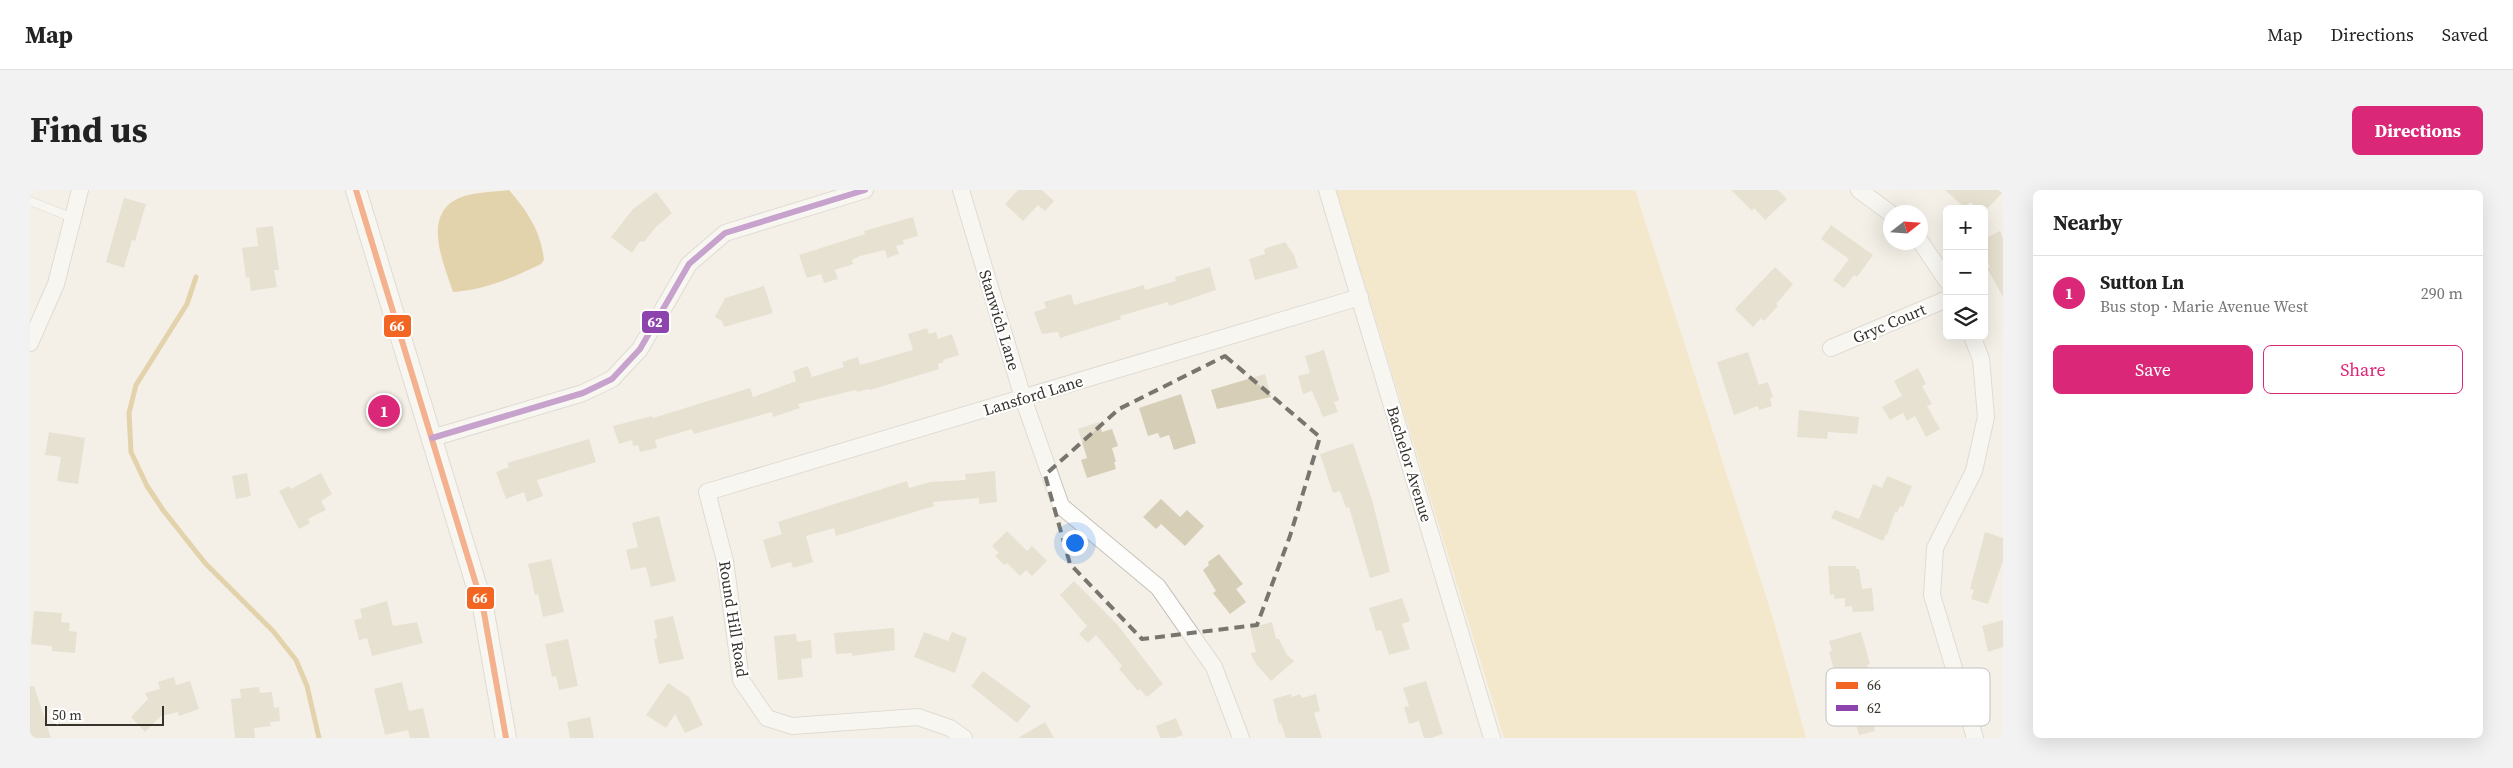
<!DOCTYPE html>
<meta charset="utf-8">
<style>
:root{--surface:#fff;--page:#f2f2f2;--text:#222;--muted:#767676;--line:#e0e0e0;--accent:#db2777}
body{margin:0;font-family:"Source Serif 4",serif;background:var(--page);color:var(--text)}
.controls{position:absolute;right:15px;top:15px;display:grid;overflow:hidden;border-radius:8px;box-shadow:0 5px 20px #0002}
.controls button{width:45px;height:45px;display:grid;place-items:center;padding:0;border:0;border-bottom:1px solid var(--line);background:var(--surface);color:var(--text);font:25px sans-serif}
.compass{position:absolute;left:1853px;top:15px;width:45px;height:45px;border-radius:50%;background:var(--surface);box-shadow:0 5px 20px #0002;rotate:73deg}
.scale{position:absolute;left:15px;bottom:12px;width:119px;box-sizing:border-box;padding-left:5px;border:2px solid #35332c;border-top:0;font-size:14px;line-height:18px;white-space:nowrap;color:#35332c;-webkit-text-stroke:4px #fff;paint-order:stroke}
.you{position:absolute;left:1044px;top:352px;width:18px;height:18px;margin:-12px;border:4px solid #fff;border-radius:50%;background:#1a73e8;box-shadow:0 0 0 8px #1a73e833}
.badge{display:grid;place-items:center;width:32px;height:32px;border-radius:50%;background:var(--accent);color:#fff;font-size:16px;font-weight:700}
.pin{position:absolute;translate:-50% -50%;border:2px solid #fff;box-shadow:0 1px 5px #0006}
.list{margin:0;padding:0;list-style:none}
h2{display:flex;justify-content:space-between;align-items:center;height:65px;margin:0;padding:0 20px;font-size:21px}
h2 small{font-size:16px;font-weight:400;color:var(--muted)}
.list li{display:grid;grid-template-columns:32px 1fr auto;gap:15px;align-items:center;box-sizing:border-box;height:75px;padding:0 20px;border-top:1px solid var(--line)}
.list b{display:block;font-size:19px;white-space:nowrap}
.list p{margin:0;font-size:16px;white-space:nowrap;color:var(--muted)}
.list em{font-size:16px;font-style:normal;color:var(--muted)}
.actions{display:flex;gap:10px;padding:15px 20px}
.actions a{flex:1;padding:11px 0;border:1px solid var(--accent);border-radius:8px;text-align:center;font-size:18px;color:var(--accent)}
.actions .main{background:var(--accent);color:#fff}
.icon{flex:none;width:28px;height:28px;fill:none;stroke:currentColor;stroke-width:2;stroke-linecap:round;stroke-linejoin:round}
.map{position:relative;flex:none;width:1973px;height:548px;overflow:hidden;border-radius:8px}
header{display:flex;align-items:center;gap:30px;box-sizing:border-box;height:70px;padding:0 25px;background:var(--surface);border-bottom:1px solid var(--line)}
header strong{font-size:24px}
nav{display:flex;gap:28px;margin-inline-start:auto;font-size:18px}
.intro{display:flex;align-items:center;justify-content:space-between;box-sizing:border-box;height:120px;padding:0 30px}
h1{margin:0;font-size:35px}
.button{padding:12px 22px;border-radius:8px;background:var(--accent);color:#fff;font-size:18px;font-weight:700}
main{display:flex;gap:30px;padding:0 30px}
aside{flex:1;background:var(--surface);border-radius:8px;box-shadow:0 5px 20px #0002}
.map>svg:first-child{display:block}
.green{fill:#f2ddac}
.water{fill:#ceb064}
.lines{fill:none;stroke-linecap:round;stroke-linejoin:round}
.stream{stroke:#ceb064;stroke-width:5}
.building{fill:#d7ceb7}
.service-casing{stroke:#c6c2bb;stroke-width:9}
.minor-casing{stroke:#c6c2bb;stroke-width:18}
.tertiary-casing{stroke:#c6c2bb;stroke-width:22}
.service{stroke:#fdfdfb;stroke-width:8}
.minor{stroke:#fdfdfb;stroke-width:16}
.tertiary{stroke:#fdfdfb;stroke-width:20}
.bus-1-casing{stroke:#fff;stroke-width:10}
.bus-2-casing{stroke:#fff;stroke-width:10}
.bus-1{stroke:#f26522;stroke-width:6}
.bus-2{stroke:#8e44ad;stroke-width:6}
.marked{fill:none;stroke:#78756d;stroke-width:4;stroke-dasharray:10 6;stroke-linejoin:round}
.labels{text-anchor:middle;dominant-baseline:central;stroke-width:4.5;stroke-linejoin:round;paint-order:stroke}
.street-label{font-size:16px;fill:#35332c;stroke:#fff}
.key{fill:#fff;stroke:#c2c2c0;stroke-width:1}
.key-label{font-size:14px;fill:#35332c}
.line-badge{stroke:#fff;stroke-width:2}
.badge-label{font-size:14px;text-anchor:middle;font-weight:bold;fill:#fff}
</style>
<header>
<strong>Map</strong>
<nav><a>Map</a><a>Directions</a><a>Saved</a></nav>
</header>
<div class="intro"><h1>Find us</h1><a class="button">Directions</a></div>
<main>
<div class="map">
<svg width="1973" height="548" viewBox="0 0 1973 548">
<rect width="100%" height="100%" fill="#f4f0e7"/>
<!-- green -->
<path class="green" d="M1306,0H1605L1743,428L1776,548H1474Z"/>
<!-- water -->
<path class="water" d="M479,0C497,21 511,41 514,70L511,74C482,88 455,100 423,102C414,74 391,25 429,8C443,2 464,2 479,0Z"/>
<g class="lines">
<!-- stream -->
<path class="stream" d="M166,87L157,114L106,195L99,223L101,262L117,296L133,320L175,373L243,441L266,470L277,496L289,548"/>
</g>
<!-- building -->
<path class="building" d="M988,0H1012L1024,11L1015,21L1008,15L993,31L975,14Z
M1701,0H1748L1757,9L1735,30L1724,18L1722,21Z
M1915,0H1973V2L1954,22V19H1948L1940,12L1935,18Z
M626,2L642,23L625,38L614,52L610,51L602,63L581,47L603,19Z
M94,8L116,14L105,51L102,50L94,78L76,72Z
M883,27L888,46L873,50L874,54L866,56L869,64L857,68L855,60L830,66L822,70L823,74L805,80L808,89L794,93L791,84L777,88L769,65L835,44L834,41Z
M1801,35L1843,65L1827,87L1824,85L1814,98L1803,90L1819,69L1791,49Z
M243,36L249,80H244L247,97L221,101L219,87L216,88L212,58L228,56L226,38Z
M1970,41L1973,48V107L1957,78L1960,77L1954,64V49Z
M1255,52L1264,65L1268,78L1225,90L1219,69L1235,64L1234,59Z
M1180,77L1186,100L1139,116L1138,112L1090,126L1091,129L1030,148L1028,142L1012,144L1004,122L1016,118L1014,112L1041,104L1044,115L1114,95L1115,100L1146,91L1145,87Z
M1745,77L1763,94L1746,114L1748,116L1734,131L1731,128L1723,137L1705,119Z
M734,96L743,123L694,137L692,131L685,127L695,108Z
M897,138L899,144L906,142L908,149L922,144L929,165L913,170L914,172L908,174L909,179L840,200L839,199L827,202L826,200L821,201L768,214L770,218L743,227L742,222L664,244L662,239L625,250L627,258L610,262L608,255L603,256L602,250L589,254L583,236L622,226L623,228L720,198L723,207L766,191L763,181L778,176L782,187L814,177L812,172L828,167L830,175L883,160L878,144Z
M1294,160L1309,210L1304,212L1308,222L1293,227L1282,201L1273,204L1268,186L1280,183L1275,166Z
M1718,162L1729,195L1738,192L1743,207L1740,208L1742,216L1729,220L1728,216L1704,225L1687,172Z
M1888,178L1896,194L1892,196L1902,214L1897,216L1910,239L1896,247L1885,226L1877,231L1873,223L1860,230L1852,217L1872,206L1864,191Z
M1235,184L1241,207L1187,219L1181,200Z
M1151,204L1166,253L1144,260L1139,245L1130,248L1128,243L1118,246L1109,218Z
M1769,220L1829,227L1827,244L1798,242L1797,249L1767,247Z
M1069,232L1072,242L1082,239L1088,256L1082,258L1086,272H1084L1086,279L1057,288L1051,270L1057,268L1048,239Z
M19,242L55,248L48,294L27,291L31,267L15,265Z
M559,249L566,272L507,290L513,306L497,312L494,302L476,309L466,282L479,277L477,273Z
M1323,253L1343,313L1360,382L1340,388L1319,317L1316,318L1310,301L1303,303L1290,264Z
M965,281L967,312L949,314V308L903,312L904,316L806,346L804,338L776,346L783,372L763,378L761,372L741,378L733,350L752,344L748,332L877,291L879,298L900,292L936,290L935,284Z
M217,283L221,306L206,309L202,286Z
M291,283L302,304L291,311L296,320L278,329L280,333L269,339L249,301L259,296L261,299Z
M1857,286L1882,296L1873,317L1870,316L1867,323L1865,322L1857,345L1856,344L1853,351L1801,328L1805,320L1829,329L1843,294L1852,298Z
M1131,309L1150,327L1157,320L1174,336L1155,356L1131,334L1126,339L1113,327Z
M629,326L646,391L621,397L616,377L601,380L596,360L608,357L602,333Z
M977,341L997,361L1002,356L1017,371L1002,386L996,380L990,386L977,373L974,375L965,366L969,363L962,356Z
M1955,342L1973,348V371L1958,414L1941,409L1944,400L1940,399Z
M1189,364L1213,394L1206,399L1216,412L1200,424L1183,403L1186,401L1173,380L1179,375L1178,372Z
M521,369L534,422L513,427L508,404L505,405L498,374Z
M1798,376H1826V379H1829L1832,399L1842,398L1844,421L1823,422L1822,416L1815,417V408L1804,409V404L1800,405Z
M1044,391L1087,434L1133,494L1117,507L1110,499L1108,501L1089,479L1092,476L1066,445L1058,453L1049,444L1057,436L1030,405Z
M1372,408L1380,431L1372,434L1380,459L1359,465L1351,440L1346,441L1339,418Z
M357,411L363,436L387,432L393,453L342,466L337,448L329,450L324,430L332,428L330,419Z
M4,421L32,423L31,432L40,433L39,441L47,442L45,463L22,461V456L1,454Z
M643,426L654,469L629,474L624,449L627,448L624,430Z
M1973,430V457L1958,462L1952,436Z
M1242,432L1246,449H1249L1257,465L1264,471L1241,491L1226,474L1220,463L1226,462L1220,438Z
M864,438L865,460L822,466V463L806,464L804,443Z
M894,442L918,451L922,442L937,448L925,483L884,467Z
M1831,442L1840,474L1837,475L1843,497L1840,498L1842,514L1839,515L1845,541L1829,545L1822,520L1816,522L1799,462L1802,461L1799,451Z
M766,444L767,452L781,450L782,468L771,469L773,487L748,490L744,446Z
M538,449L548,496L529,500L526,486L522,487L515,454Z
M953,481L1001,516L987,533L941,496Z
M144,487L146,495L160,491L169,519L149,526L148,522L131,526L115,542L101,527L118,509L115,503L130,499L128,492Z
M1396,491L1413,544L1401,548H1394L1389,531L1379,534L1374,517L1379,516L1373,498Z
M372,492L379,521L393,518L400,548H380L378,540L355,545L344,499Z
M638,493L659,507L673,535L655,543L645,524L636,538L616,525Z
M0,496H4L21,548H0Z
M229,497L230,503L242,502L244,518L249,517L250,531L240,532L241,536L224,538L225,548H205L201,509L211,508L210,499Z
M1261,504L1262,507L1270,504L1272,508L1286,504L1290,521L1284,523L1292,548H1256L1251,533L1249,534L1243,509Z
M560,527L564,548H540L537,532Z
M1146,528L1153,545L1144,548H1130L1126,536Z
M1015,532L1024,548H988Z"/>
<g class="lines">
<defs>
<path id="service" d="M0,11L43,28"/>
<path id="minor" d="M931,0L993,208L1031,316L1128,397L1184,477L1211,548
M1297,0L1462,548
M1829,0L1860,23
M1890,51L1917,91
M1942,146L1951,169L1956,227L1944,281L1905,358L1902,405L1945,548
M0,153L26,94L50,0
M1801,158L1917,109
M402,248L553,203L582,189L610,159L659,74L695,43L835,0
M934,548L920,538L888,527L762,536L737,528L711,490L695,371L677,302L1330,107"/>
<path id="tertiary" d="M326,0L453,417L476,548"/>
</defs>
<!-- service casing -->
<use href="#service" class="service-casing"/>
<!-- minor casing -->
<use href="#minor" class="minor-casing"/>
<!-- tertiary casing -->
<use href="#tertiary" class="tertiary-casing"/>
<!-- service -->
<use href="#service" class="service"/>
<!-- minor -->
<use href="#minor" class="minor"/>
<!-- tertiary -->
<use href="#tertiary" class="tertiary"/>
<defs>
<path id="bus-1" d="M326,0L453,417L476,548"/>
<path id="bus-2" d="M402,248L553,203L582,189L610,159L659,74L695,43L835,0"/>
</defs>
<!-- bus-1 casing -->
<use href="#bus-1" class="bus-1-casing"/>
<!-- bus-2 casing -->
<use href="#bus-2" class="bus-2-casing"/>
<!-- bus-1 -->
<use href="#bus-1" class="bus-1"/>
<!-- bus-2 -->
<use href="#bus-2" class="bus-2"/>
</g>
<!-- marked area -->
<path d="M0 0H1973V548H0ZM1195,166L1290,247L1260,346L1227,435L1112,449L1040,374L1015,285L1089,219Z" fill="#f4f0e7" fill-opacity=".55" fill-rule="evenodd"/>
<path class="marked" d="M1195,166L1290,247L1260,346L1227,435L1112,449L1040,374L1015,285L1089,219Z"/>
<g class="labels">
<!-- street labels -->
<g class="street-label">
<text transform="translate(970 130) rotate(73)">Stanwich Lane</text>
<text transform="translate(1859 133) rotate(-23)">Gryc Court</text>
<text transform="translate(1003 205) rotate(-17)">Lansford Lane</text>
<text transform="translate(1380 274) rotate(73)">Bachelor Avenue</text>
<text transform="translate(704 429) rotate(81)">Round Hill Road</text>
</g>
</g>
<!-- legend -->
<rect x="1796" y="478" width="164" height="58" rx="8" class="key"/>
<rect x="1806" y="492" width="22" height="7" fill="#f26522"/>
<rect x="1806" y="515" width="22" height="6" fill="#8e44ad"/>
<g class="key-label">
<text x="1837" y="500">66</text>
<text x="1837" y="523">62</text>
</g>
<g class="line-badge">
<rect x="611" y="120" width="29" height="24" rx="5" fill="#8e44ad"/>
<rect x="353" y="124" width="29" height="24" rx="5" fill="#f26522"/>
<rect x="436" y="396" width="29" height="24" rx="5" fill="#f26522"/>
</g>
<g class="badge-label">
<text x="625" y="137">62</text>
<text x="367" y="141">66</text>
<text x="450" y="413">66</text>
</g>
</svg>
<div class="controls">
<button>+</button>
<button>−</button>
<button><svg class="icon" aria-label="layers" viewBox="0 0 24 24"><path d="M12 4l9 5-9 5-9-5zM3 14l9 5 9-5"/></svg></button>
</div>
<svg class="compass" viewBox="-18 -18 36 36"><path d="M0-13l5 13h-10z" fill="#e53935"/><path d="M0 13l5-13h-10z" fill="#767676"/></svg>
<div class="scale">50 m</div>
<div class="you"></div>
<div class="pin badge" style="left:354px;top:221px">1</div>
</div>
<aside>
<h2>Nearby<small></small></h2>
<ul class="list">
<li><span class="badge">1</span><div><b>Sutton Ln</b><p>Bus stop · Marie Avenue West</p></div><em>290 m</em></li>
</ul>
<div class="actions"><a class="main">Save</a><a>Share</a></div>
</aside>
</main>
